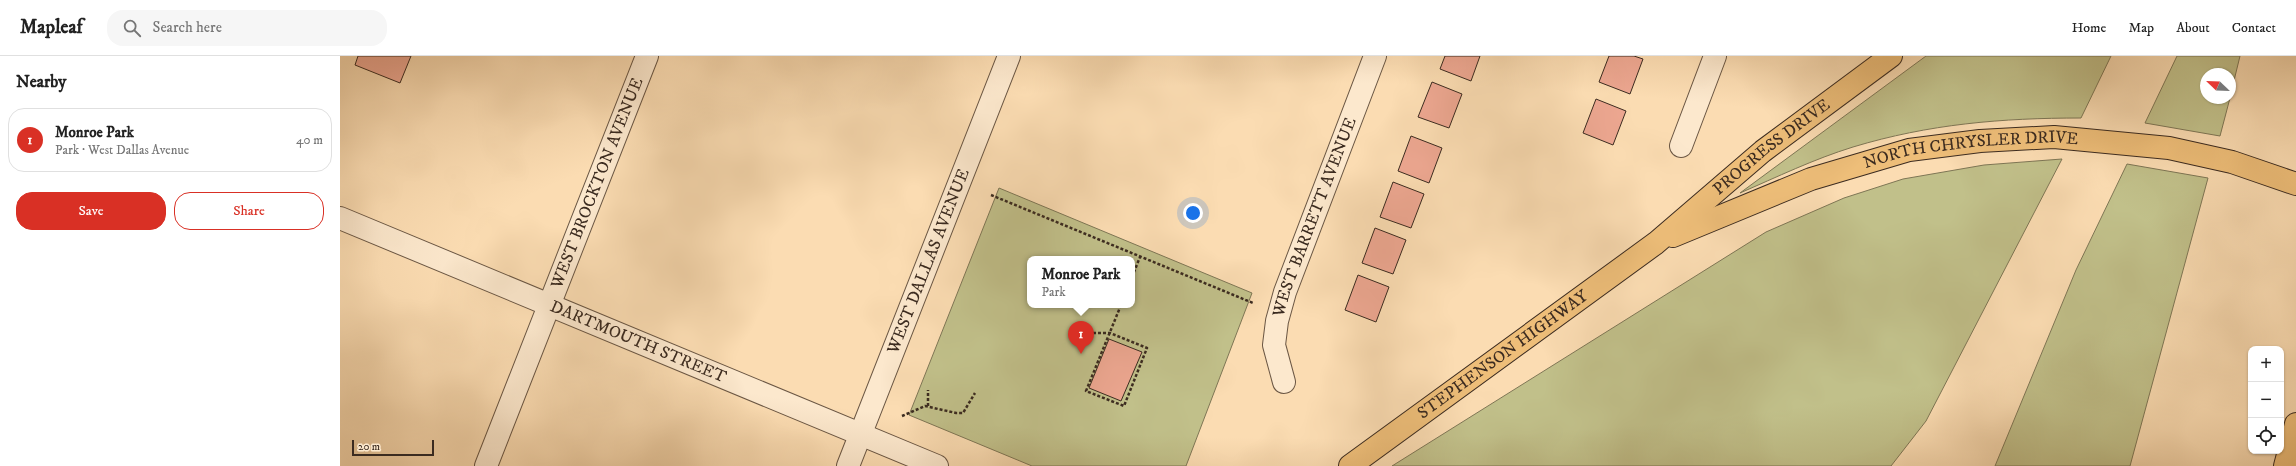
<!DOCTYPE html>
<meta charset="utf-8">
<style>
:root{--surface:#fff;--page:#f6f6f6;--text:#222;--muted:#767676;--line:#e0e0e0;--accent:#d93025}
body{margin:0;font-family:"IM FELL DW Pica",serif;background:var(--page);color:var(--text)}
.controls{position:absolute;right:12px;bottom:12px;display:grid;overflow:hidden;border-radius:8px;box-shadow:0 1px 3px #0004}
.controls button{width:36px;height:36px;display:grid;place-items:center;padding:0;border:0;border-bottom:1px solid var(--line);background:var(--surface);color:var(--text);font:20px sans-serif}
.compass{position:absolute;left:1860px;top:12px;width:36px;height:36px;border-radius:50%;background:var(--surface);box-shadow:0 1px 3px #0004;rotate:293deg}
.scale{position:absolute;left:12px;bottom:10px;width:82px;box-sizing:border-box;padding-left:4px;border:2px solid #3b2b20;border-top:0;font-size:11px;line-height:14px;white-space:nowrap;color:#3b2b20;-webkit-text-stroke:3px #fce8cd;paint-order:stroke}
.you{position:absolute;left:853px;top:157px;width:14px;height:14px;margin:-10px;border:3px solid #fff;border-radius:50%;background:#1a73e8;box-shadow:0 0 0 6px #1a73e833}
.badge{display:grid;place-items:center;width:26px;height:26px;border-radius:50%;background:var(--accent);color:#fff;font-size:13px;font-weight:700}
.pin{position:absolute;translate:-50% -33px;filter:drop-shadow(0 1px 2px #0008)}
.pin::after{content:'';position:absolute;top:21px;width:14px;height:12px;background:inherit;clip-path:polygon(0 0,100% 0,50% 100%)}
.popup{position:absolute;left:687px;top:200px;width:108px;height:52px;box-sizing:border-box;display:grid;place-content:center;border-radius:8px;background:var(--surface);filter:drop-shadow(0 1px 3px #0005);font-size:13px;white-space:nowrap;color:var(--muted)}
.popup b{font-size:15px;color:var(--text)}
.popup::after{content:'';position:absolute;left:50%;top:100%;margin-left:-8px;border:8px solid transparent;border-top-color:var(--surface)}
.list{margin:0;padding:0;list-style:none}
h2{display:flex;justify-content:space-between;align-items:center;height:52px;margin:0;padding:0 16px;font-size:17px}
h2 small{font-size:13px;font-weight:400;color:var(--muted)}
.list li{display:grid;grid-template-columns:26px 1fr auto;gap:12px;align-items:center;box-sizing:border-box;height:64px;margin:0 8px 8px;padding:0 8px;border:1px solid var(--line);border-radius:16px}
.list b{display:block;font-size:15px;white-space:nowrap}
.list p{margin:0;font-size:13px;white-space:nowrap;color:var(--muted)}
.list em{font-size:13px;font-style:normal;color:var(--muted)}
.actions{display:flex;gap:8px;padding:12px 16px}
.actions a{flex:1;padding:9px 0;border:1px solid var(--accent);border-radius:16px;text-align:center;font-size:14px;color:var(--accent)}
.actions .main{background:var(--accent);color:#fff}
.icon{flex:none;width:22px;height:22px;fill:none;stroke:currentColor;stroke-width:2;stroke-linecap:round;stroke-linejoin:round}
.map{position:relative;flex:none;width:1956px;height:410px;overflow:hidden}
header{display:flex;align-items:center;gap:24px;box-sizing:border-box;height:56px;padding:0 20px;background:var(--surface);border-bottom:1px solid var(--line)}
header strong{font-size:19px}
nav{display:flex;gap:22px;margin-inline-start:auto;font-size:14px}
.search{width:280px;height:36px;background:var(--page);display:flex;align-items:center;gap:10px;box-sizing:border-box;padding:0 14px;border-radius:16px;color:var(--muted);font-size:15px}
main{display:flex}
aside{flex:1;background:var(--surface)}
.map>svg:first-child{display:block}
.green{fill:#c1c08a;stroke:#7e7655;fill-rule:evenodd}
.building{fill:#eda791;stroke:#3b2b20}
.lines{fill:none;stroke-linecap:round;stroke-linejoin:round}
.minor-casing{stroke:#6b5744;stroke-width:24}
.major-casing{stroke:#3b2b20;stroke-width:24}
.highway-casing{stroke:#3b2b20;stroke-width:24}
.path{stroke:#3b2b20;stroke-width:2.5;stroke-dasharray:3 2;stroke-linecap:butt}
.minor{stroke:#fce8cd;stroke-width:22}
.major{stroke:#eebe79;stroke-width:22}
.highway{stroke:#eebe79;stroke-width:22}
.labels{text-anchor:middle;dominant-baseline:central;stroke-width:3.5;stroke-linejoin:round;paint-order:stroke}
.street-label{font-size:17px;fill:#3b2b20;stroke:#fce8cd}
</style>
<header>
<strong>Mapleaf</strong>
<div class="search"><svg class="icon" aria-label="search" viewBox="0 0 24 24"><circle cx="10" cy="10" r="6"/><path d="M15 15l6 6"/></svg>Search here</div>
<nav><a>Home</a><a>Map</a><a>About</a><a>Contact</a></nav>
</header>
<main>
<aside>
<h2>Nearby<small></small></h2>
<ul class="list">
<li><span class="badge">1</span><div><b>Monroe Park</b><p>Park · West Dallas Avenue</p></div><em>40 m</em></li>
</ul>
<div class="actions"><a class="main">Save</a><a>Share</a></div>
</aside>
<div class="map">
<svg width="1956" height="410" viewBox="0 0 1956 410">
<rect width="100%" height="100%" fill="#fbdcb2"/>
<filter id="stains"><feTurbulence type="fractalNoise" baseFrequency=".005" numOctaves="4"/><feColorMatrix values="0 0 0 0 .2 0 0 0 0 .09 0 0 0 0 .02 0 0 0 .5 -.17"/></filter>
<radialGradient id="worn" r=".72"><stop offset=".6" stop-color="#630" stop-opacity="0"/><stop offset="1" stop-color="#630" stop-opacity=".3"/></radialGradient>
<!-- green -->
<path class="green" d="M1586,0H1771L1741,62C1662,62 1589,68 1513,91C1474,103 1437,121 1400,137Z
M1837,0H1900L1890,41V18H1866V42H1890L1880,80L1805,67Z
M1722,103L1586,365L1551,410H1052L1426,176L1504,142L1563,123L1644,109Z
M1787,108L1868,122L1790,410H1655L1736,214Z
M659,132L912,237L846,410H692L569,359ZM690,203H792V249H690Z"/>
<!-- building -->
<path class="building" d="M18,0H71L60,27L15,9Z
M1105,0H1140L1131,25L1100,13Z
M1269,0H1294L1303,3L1290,38L1259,26Z
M1092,26L1122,38L1109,72L1078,61Z
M1256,43L1286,55L1273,89L1243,77Z
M1071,80L1102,92L1089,127L1058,115Z
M1053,126L1084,138L1071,172L1040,161Z
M1035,172L1066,184L1053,218L1022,207Z
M1018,219L1049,231L1036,266L1005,254Z
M769,283L802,296L781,345L749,332Z"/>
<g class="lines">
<defs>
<g id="minor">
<path d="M1341,90L1375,0"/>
<path id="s1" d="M0,162L597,410"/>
<path id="s2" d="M944,326L934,289L937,265L945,236L1035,0"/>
<path id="s3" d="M146,410L307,0"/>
<path id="s4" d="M508,410L669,0"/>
</g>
<g id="major">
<path id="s5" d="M1333,180L1471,123L1569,94L1640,85L1714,81L1829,92L1892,106L1956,128"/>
<path id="s6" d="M1010,410L1316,187L1423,95L1551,0"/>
</g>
<path id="highway" d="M1945,410L1956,368"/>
</defs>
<!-- minor casing -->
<use href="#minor" class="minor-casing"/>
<!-- major casing -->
<use href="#major" class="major-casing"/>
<!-- highway casing -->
<use href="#highway" class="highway-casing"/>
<!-- path -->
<path class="path" d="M651,139L913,247
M792,221L800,201
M733,277H770L807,292L784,350L746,335L781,249
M588,350V334
M562,360L585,350L616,357H623L635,337"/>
<!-- minor -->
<use href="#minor" class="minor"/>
<!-- major -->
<use href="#major" class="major"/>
<!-- highway -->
<use href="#highway" class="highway"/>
</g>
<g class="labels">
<!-- street labels -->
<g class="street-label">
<text stroke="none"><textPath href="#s6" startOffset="529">PROGRESS DRIVE</textPath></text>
<text stroke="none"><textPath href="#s5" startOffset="313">NORTH CHRYSLER DRIVE</textPath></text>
<text stroke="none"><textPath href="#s3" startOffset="304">WEST BROCKTON AVENUE</textPath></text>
<text stroke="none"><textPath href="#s2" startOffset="173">WEST BARRETT AVENUE</textPath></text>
<text stroke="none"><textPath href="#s4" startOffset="220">WEST DALLAS AVENUE</textPath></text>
<text stroke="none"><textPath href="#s1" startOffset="323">DARTMOUTH STREET</textPath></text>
<text stroke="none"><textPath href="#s6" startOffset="189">STEPHENSON HIGHWAY</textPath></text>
</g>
</g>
<rect width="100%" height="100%" filter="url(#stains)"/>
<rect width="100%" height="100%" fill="url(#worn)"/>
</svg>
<div class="controls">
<button>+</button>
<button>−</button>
<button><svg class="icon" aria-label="locate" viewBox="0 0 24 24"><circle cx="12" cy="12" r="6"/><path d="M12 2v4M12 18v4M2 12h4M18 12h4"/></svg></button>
</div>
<svg class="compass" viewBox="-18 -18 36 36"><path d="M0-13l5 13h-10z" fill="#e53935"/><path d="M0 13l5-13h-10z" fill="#767676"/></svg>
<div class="scale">20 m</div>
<div class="you"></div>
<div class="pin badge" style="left:741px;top:298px">1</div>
<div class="popup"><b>Monroe Park</b>Park</div>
</div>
</main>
